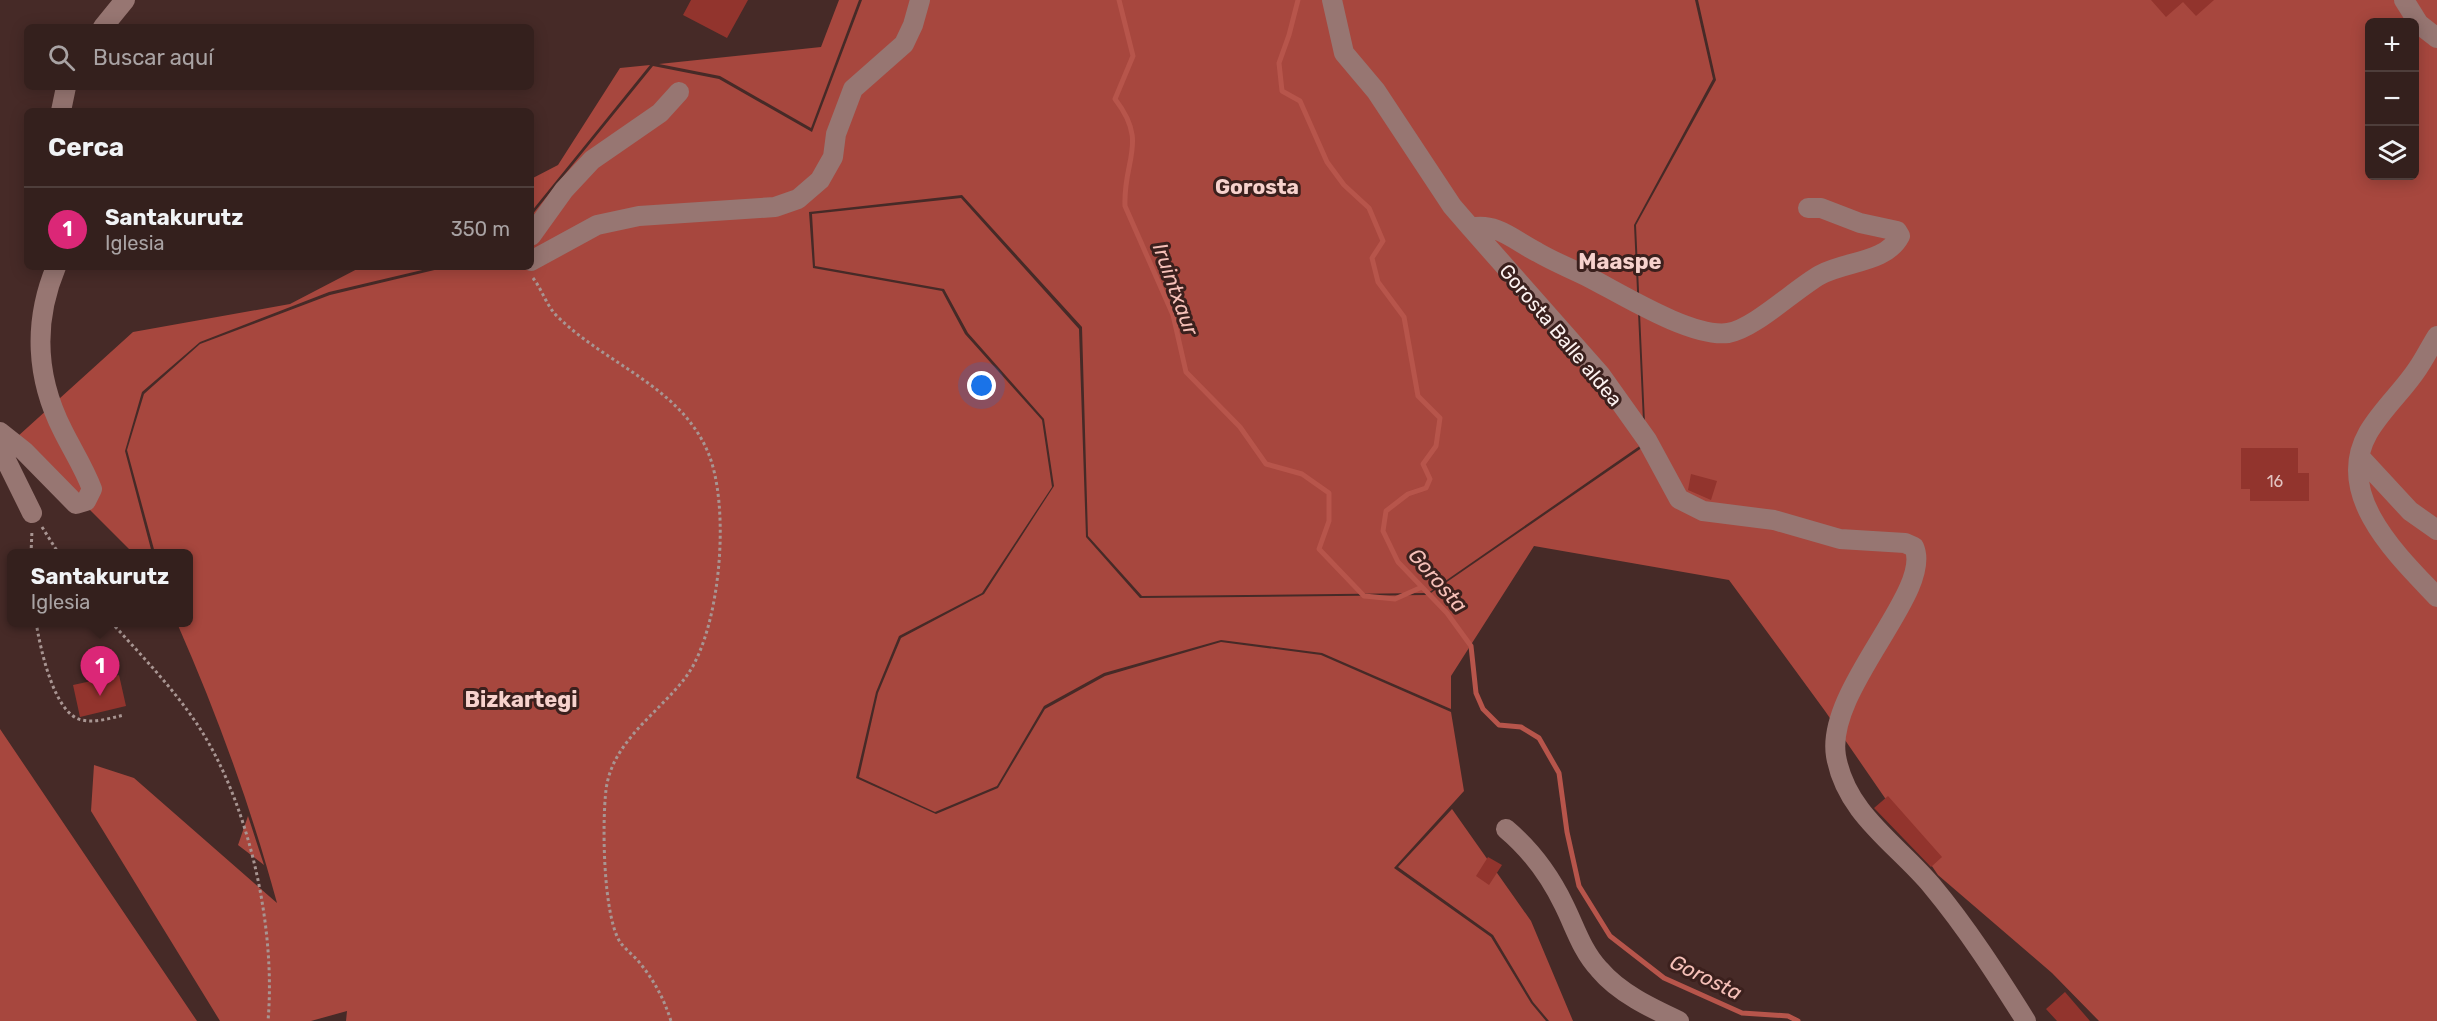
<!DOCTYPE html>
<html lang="es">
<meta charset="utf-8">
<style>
:root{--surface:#34201d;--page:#3c2826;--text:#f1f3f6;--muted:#a9a3a4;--line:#4e3e3b;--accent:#db2777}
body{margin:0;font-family:Rubik,sans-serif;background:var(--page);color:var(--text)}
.controls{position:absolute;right:18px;top:18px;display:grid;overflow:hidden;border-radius:9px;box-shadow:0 3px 15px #0003}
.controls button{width:54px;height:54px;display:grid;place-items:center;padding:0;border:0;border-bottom:2px solid var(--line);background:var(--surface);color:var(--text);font:30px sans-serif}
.you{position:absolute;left:982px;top:386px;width:21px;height:21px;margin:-15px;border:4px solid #fff;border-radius:50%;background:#1a73e8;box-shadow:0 0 0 9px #1a73e833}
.badge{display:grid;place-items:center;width:39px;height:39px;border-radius:50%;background:var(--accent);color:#fff;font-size:20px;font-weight:700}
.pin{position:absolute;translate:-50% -50px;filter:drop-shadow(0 2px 3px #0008)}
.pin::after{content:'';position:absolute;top:32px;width:21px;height:18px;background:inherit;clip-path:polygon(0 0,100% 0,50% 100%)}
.popup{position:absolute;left:7px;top:549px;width:186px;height:78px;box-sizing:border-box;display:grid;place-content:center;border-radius:9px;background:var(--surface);filter:drop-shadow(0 2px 4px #0005);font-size:20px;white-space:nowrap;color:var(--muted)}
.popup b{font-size:22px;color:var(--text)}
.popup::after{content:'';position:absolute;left:50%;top:100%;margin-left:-12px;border:12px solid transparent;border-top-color:var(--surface)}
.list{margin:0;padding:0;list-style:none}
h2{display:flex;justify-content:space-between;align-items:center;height:78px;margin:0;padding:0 24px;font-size:26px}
h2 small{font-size:20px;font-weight:400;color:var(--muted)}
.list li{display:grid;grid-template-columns:39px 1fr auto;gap:18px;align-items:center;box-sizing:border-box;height:84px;padding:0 24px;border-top:2px solid var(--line)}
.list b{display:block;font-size:22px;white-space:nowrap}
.list p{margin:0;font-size:20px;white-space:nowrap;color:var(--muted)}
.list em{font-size:20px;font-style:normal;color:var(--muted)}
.icon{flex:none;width:33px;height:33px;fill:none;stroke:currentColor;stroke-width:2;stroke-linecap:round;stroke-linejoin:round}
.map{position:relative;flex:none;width:2437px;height:1021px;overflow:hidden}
.search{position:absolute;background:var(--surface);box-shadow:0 3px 15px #0003;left:24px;top:24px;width:510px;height:66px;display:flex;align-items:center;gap:15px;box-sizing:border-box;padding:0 21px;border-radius:9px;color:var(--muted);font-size:22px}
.panel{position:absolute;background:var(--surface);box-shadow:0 3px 15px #0003;left:24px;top:108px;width:510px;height:162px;border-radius:9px}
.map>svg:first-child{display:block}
.forest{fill:#a7473e;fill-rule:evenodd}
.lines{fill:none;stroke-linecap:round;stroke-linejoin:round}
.stream{stroke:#b7554b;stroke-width:5}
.building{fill:#92342d}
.path{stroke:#a89592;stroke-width:3;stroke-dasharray:3 3;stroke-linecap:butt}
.minor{stroke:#977672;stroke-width:20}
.labels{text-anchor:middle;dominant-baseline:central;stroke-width:6;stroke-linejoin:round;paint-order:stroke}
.number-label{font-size:16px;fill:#e2c2bf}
.street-label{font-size:20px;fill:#fdf2f0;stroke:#3b201d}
.neighbourhood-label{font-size:21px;font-weight:bold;fill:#f7d2cd;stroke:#3b201d}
.water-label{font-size:21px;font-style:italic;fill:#f6c0b8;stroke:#3b201d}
.quarter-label{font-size:22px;font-weight:bold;fill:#f7d2cd;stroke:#3b201d}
</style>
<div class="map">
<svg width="2437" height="1021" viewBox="0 0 2437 1021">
<rect width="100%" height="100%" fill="#462a27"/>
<!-- forest -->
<path class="forest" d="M839,0H859L811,128L720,76L659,64L821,47Z
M862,0H1695L1713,79L1634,225L1644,443L1428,593L1142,596L1088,536L1082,327L962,195L809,212L813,268L942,291L965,334L1042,420L1052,487L982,593L899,636L876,692L856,778L936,814L998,788L1045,709L1105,676L1221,642L1321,655L1451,712L1464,791L1394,868L1491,937L1531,1003L1546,1021H346L347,1011L311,1021H220L91,811L94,765L134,778L277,903C251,807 217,714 177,623L189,622V554L155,553L127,450L144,394L200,344L330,295L447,267H531V216L653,66L719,79L812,132Z
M1698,0H2437V1021H2099L2052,973L1938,875L1825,711L1729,580L1534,546L1451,676V709L1322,653L1221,640L1104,673L1044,706L997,786L935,812L859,777L878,693L901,638L984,594L1054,486L1044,419L968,333L944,289L815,266L812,214L961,198L1079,329L1086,537L1140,598L1428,595L1646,445L1636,225L1716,80ZM2370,22H2414V176H2370Z
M650,65L531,212V179L558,165L620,68Z
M361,267H435L329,292L200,342L142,392L125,451L152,553H133L17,437L133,332L290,304Z
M0,729L197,1021H0Z
M1452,809L1531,921L1573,1021H1549L1533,1002L1493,935L1398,867Z
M248,816L264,865L238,845Z"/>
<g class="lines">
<!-- stream -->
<path class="stream" d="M1119,0L1133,56L1115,99C1149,143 1123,159 1125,206L1173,315L1186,372L1240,427L1266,464L1302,474L1329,493V521L1319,549L1364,596L1395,599L1422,587
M1298,0L1289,35L1279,63L1282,91L1300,101L1327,162L1344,185L1369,208L1383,241L1372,258L1378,282L1404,317L1418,396L1440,418L1436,446L1423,464L1430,479L1426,488L1408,494L1386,511L1383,531L1398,562L1447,613L1471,646L1476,693L1483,709L1499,725L1521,727L1539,738L1559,773L1567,832L1579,886L1610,936L1664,978L1742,1013L1788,1016L1798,1021"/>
</g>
<!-- building -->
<path class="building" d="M691,0H748L727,38L683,15Z
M2151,0H2214L2196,16L2183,2L2166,17Z
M2241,448H2298V473H2309V501H2250V489H2241Z
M1691,474L1717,481L1711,500L1688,490Z
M119,675L126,706L80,717L73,685Z
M1888,796L1942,857L1931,867L1874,808Z
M1488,857L1502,865L1489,885L1476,876Z
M2065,992L2090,1021H2057L2046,1009Z"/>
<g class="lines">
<!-- path -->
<path class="path" d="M533,278C543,291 547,308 560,319C607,364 679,387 707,450C731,503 721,626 688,674C661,712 612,740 606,790C602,823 603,915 620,942C625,949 633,955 639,962C654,980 664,999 671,1021
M42,527L59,554
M31,554L32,530
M36,622C40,647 54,715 82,720C96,723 111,718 124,715
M111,622C142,656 174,689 199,727C250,806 276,929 268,1021"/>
<!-- minor -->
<path class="minor" d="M1332,0L1344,53L1376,91L1452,206L1471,228
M2404,0L2419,24L2437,38
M103,27L125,0
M61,111L66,87
M1808,208H1821L1860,223L1897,231L1900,236C1886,263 1845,261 1820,275C1795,289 1754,329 1728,333C1692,338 1623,295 1590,278C1572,269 1554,262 1537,252C1515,241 1496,222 1471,228L1600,374L1647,440L1679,499L1703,511L1774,520L1840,539L1905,543L1914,547C1934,591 1825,689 1836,756C1846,814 1897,844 1932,886C1967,928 1997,975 2026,1021
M531,236L564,190L592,160L660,113L679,92
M531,261L597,225L639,216L775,207L798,199L820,180L833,157L836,134L853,89L904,44L913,25L920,0
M2437,336C2430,347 2425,358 2418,368C2403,391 2382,409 2368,433C2333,495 2398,556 2437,597
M0,432L24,451L76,504L86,501L92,489C84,468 73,451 63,431C36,378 33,322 56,267
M0,448L32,513
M2360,457L2410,511L2437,530
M1506,829C1531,850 1550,876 1564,905C1575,927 1582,951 1599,969C1619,993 1651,1008 1679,1021"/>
</g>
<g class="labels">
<!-- number labels -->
<g class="number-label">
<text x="2275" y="481">16</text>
</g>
<!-- street labels -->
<g class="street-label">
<text transform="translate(1561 335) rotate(50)">Gorosta Balle aldea</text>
</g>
<!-- neighbourhood labels -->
<g class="neighbourhood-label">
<text x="1257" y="186">Gorosta</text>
</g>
<!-- water labels -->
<g class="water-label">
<text transform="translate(1176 289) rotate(70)">Iruintxaur</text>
<text transform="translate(1438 580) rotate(49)">Gorosta</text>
<text transform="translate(1706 977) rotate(26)">Gorosta</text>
</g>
<!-- quarter labels -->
<g class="quarter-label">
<text x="1620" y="261">Maaspe</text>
<text x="521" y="699">Bizkartegi</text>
</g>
</g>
</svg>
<div class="controls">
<button>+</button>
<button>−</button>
<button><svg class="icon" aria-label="layers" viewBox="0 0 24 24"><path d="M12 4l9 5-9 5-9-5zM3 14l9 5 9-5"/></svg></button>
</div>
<div class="you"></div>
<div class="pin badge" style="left:100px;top:696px">1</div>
<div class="popup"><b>Santakurutz</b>Iglesia</div>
<div class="search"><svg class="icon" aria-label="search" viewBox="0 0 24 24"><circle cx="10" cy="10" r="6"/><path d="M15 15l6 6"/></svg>Buscar aquí</div>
<section class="panel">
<h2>Cerca<small></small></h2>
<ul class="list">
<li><span class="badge">1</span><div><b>Santakurutz</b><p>Iglesia</p></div><em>350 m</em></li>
</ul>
</section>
</div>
